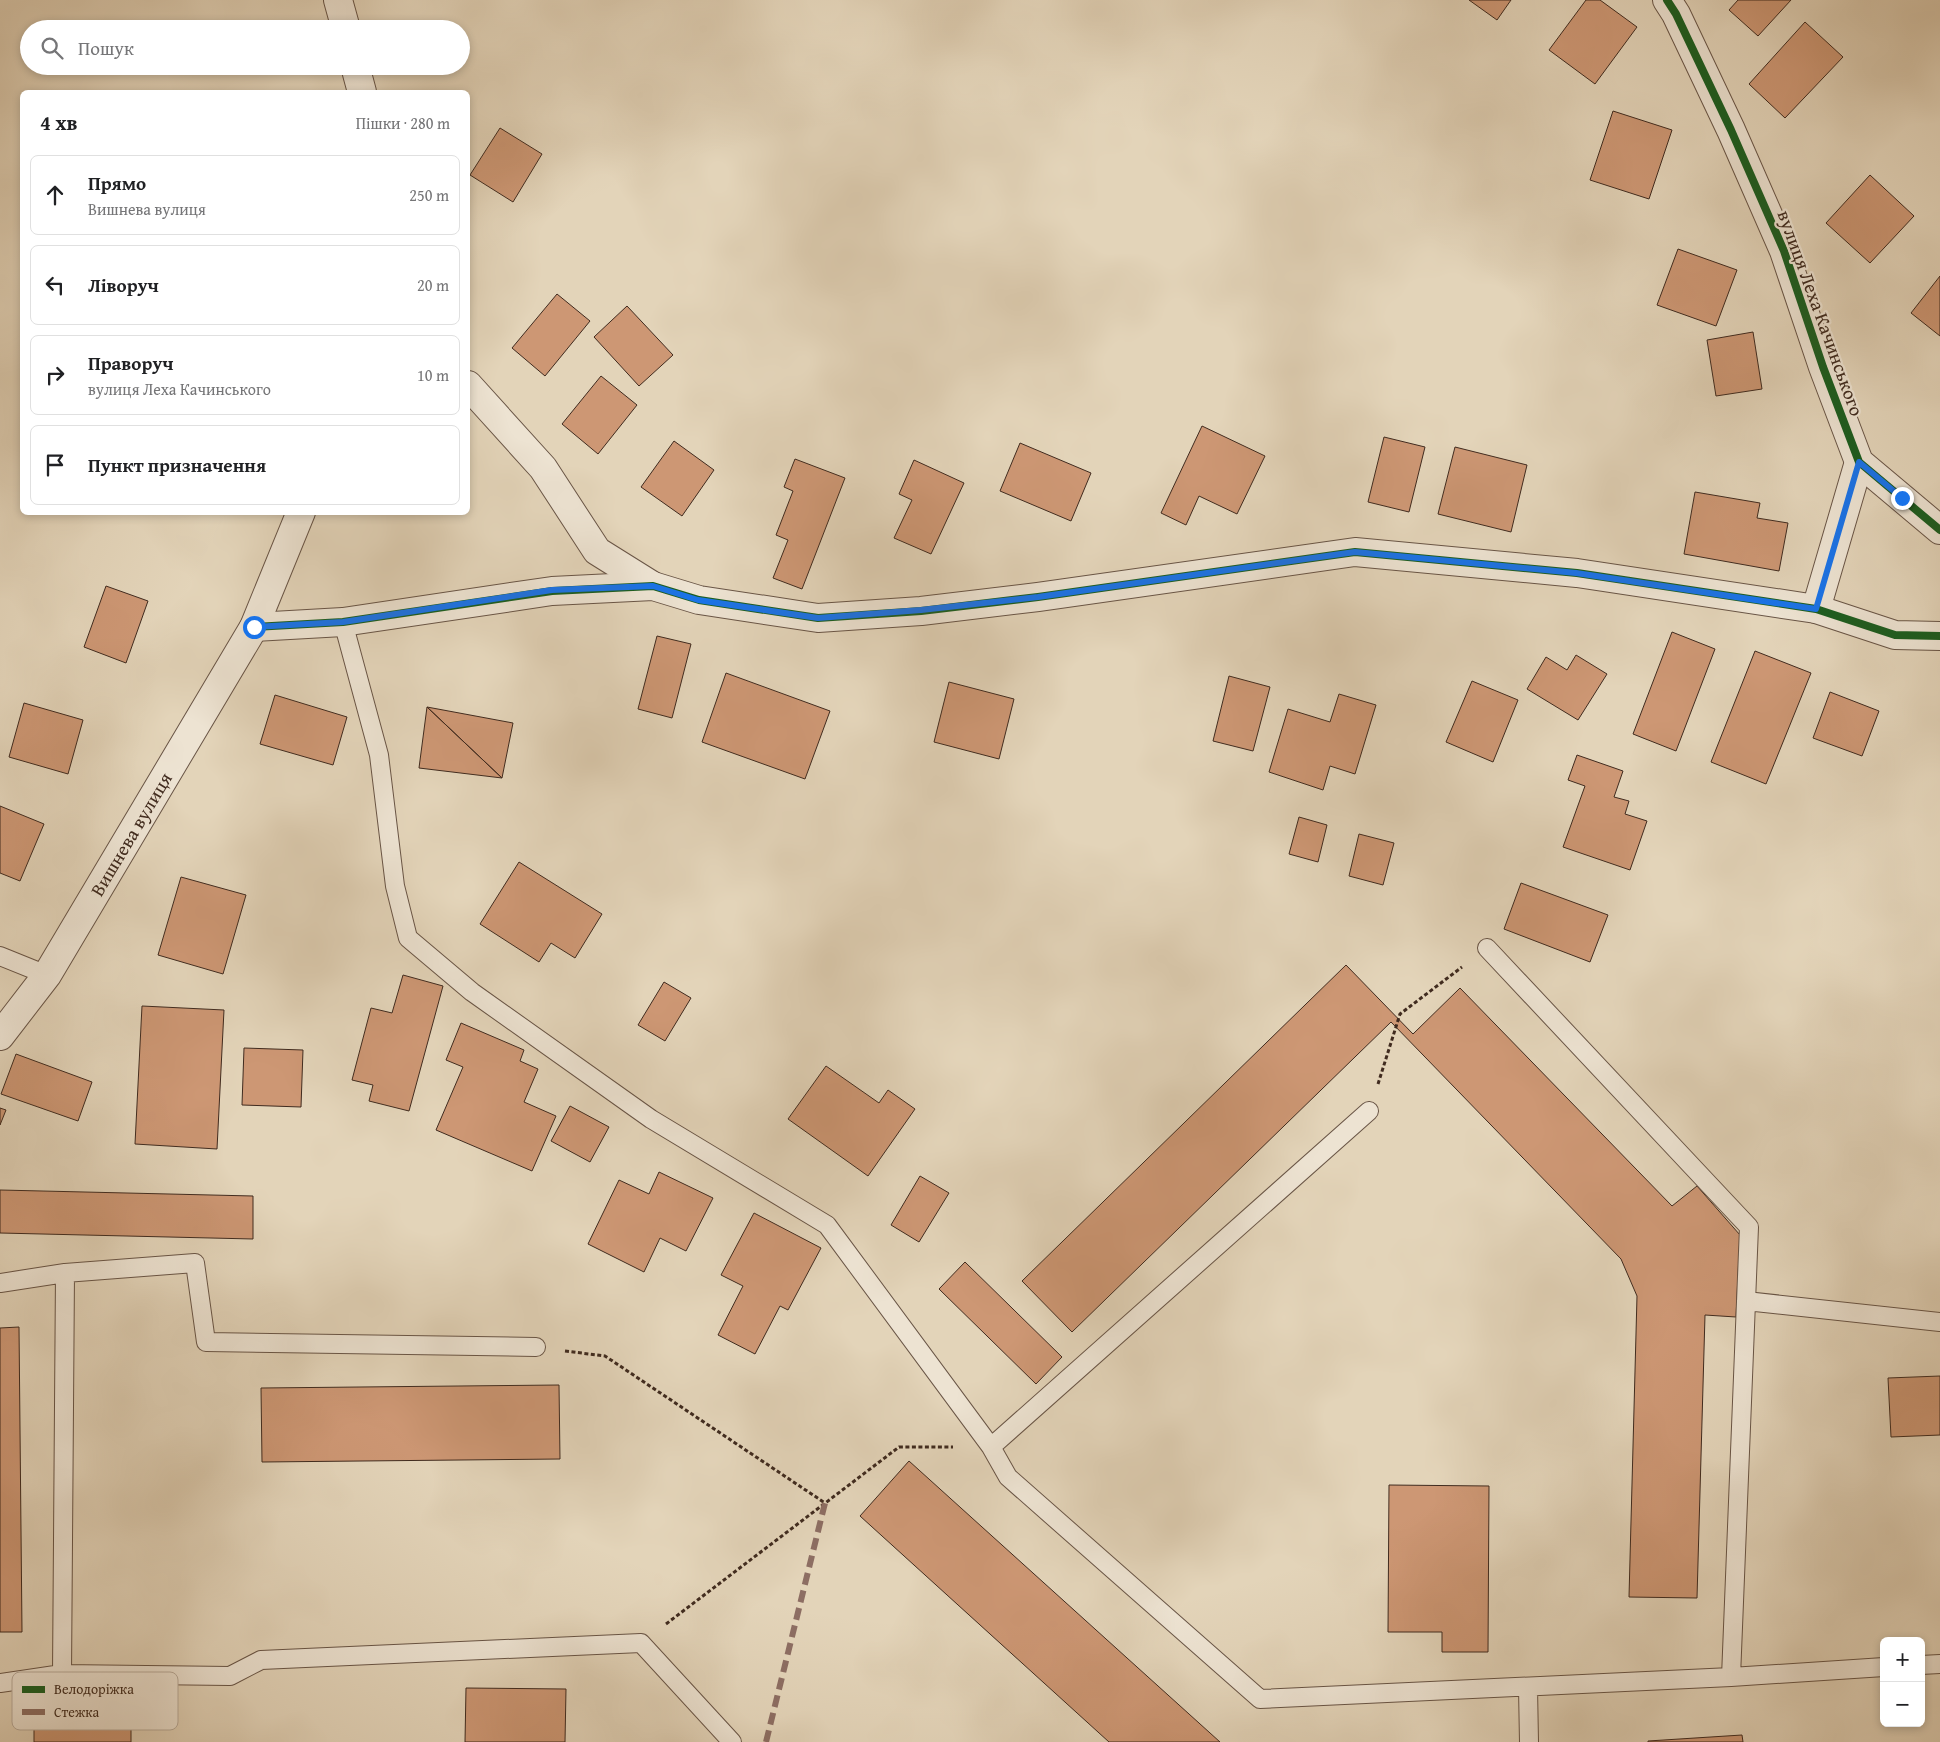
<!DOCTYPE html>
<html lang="uk">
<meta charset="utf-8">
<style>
:root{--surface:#fff;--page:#f2f2f2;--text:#202124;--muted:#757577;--line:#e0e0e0}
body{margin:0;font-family:"Gentium Book Plus",serif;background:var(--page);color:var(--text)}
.controls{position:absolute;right:15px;bottom:15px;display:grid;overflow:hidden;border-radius:8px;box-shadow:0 2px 8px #0003}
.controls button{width:45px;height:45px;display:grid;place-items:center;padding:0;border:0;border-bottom:1px solid var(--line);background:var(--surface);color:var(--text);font:25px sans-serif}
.stop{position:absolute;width:15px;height:15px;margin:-11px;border:4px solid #1a73e8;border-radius:50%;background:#fff}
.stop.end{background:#1a73e8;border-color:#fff;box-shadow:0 1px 5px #0008}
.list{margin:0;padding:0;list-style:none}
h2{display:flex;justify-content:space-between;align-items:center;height:65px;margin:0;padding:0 20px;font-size:21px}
h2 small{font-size:16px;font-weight:400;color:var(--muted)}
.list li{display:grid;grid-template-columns:32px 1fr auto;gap:15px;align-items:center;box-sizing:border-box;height:80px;margin:0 10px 10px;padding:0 10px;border:1px solid var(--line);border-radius:8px}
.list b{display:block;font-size:19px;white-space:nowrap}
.list p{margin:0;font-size:16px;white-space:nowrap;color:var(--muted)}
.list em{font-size:16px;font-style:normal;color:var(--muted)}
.icon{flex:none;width:28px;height:28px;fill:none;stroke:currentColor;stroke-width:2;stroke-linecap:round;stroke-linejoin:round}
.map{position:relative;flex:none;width:1940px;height:1742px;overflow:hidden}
.search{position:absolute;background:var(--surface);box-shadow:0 2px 8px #0003;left:20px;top:20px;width:450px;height:55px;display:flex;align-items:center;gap:12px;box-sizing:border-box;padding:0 18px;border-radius:28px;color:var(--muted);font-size:19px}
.panel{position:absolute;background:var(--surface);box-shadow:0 2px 8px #0003;left:20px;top:90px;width:450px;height:425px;border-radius:8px}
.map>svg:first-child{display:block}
.building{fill:#cd9774;stroke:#402b1f}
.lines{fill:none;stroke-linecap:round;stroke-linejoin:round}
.lane-casing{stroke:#695546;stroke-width:20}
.street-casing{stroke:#695546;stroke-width:30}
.path{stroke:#402b1f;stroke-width:3;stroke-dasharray:4 2.5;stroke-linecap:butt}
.lane{stroke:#ede3d2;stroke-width:18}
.street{stroke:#ede3d2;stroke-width:28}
.quiet{stroke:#8d6e63;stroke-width:6;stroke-dasharray:12 6;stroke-linecap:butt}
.cycleway-casing{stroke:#ede3d2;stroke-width:11}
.cycleway{stroke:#1b5e20;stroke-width:8}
.route{stroke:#1a73e8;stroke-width:6}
.labels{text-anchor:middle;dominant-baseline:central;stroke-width:4.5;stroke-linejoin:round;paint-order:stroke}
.street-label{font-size:19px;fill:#402b1f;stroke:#ede3d2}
.key{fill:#ede3d2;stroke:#b9ac9c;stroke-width:1}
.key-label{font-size:14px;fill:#402b1f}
</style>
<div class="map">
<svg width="1940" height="1742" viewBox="0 0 1940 1742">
<rect width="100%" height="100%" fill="#e3d4b9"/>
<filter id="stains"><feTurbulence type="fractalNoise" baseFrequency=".004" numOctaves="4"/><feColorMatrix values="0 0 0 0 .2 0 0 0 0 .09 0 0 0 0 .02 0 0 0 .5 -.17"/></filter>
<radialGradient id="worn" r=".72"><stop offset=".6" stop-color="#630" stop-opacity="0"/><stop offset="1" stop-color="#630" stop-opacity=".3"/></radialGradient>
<!-- building -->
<path class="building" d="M1469,0H1511L1497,20Z
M1586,0H1600L1637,27L1595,84L1549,50Z
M1738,0H1791L1758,36L1729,10Z
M1805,22L1843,57L1785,118L1749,84Z
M1613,111L1672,130L1649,199L1590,180Z
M500,128L542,154L513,202L470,175Z
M1870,175L1914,216L1870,263L1826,223Z
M1678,249L1737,270L1716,326L1657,305Z
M1940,276V336L1911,313Z
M557,294L590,321L545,376L512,348Z
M627,306L673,355L639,386L594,337Z
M1753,332L1762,389L1716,396L1707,340Z
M601,376L637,405L598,454L562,424Z
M1202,426L1265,456L1237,514L1199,496L1186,525L1161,513Z
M1384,437L1425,447L1409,512L1368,502Z
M674,441L714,470L682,516L641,487Z
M1020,443L1091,473L1071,521L1000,491Z
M1455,447L1527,465L1511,532L1438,514Z
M795,459L845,478L802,589L773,578L788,540L776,535L793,491L784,487Z
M914,460L964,483L931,554L894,538L912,500L899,494Z
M1695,492L1760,503L1757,518L1788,523L1779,571L1684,554Z
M106,586L148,601L126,663L84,647Z
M1672,632L1715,649L1676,751L1633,734Z
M657,636L691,644L672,718L638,709Z
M1755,651L1811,673L1766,784L1711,762Z
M1576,655L1607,674L1578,720L1527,689L1546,657L1567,670Z
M726,673L830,711L805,779L702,742Z
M1229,676L1270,687L1253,751L1213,741Z
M1472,681L1518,700L1493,762L1446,742Z
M949,682L1014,699L999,759L934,742Z
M1830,692L1879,711L1862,756L1813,738Z
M1339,694L1376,705L1355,774L1330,766L1323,790L1269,772L1288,709L1330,722Z
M275,695L347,717L333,765L260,744Z
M24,703L83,720L68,774L9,757Z
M427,707L502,778L419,768Z
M427,707L513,723L502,778Z
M1577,755L1623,771L1614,797L1629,801L1625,814L1647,821L1630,870L1563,847L1585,786L1568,780Z
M0,806L44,824L20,881L0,873Z
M1299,817L1327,825L1318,862L1289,854Z
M1359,834L1394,843L1383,885L1349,876Z
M519,862L602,914L575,958L551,943L539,962L480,924Z
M181,877L246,895L223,974L158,955Z
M1521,883L1608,915L1590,962L1504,929Z
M1346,965L1413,1034L1460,988L1672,1206L1697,1186L1740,1235L1736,1317L1705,1315L1697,1598L1629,1597L1637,1296L1621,1259L1391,1022L1072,1332L1022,1281Z
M403,975L443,986L409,1111L369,1101L373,1085L352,1080L371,1008L392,1013Z
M664,982L691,998L665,1041L638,1025Z
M142,1006L224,1010L217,1149L135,1144Z
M461,1023L524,1050L520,1061L538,1069L524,1102L556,1116L532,1171L436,1130L463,1067L446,1060Z
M244,1048L303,1050L301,1107L242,1105Z
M16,1054L92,1082L78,1121L1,1094Z
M826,1066L879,1103L888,1090L915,1109L868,1176L788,1119Z
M570,1106L609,1127L590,1162L551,1141Z
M0,1108L6,1110L0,1125Z
M659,1172L713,1198L686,1251L660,1238L644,1272L588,1244L619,1180L649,1194Z
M920,1176L949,1193L919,1242L891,1225Z
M0,1190L253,1196V1239L0,1233Z
M754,1213L821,1248L788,1310L780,1306L755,1354L718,1335L743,1286L721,1275Z
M965,1262L1062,1357L1036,1384L939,1289Z
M19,1327L22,1632H0V1328Z
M1940,1376V1435L1891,1437L1888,1378Z
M559,1385L560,1459L262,1462L261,1388Z
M909,1461L1220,1742H1109L860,1516Z
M1389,1485L1489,1486L1488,1652H1442V1632H1388Z
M466,1688L566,1689L565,1742H465Z
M34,1724L131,1725V1742H34Z
M1742,1735L1743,1742H1648V1741Z"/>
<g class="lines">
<defs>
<path id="lane" d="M343,622L379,755L395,886L408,938L472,992L651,1119L827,1225L991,1447
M1487,948L1749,1227L1731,1677
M0,956L47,975
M1369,1111L991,1447L1008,1477L1260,1699L1731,1677L1884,1667
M65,1273L195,1263L206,1342L536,1347
M0,1283L65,1273L62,1674L0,1683
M1746,1301L1940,1322
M1921,1665L1940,1664
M62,1674L230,1676L261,1660L641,1643L732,1742
M1528,1687L1529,1742"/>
<g id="street">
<path d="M338,0L346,29"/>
<path d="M1667,0L1676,14L1731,130L1784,251L1823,367L1859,462L1940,530"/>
<path d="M355,66L362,92"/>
<path d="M468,385L543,468L597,551L653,586"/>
<path d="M1816,609L1859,462"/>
<path d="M254,627L343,622L552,591L653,586L699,600L818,618L921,611L1038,597L1355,552L1577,573L1816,609L1895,635L1940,636"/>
<path id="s1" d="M0,1036L47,975L254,627L301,512"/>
</g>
</defs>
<!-- lane casing -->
<use href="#lane" class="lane-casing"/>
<!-- street casing -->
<use href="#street" class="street-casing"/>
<!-- path -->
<path class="path" d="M1378,1084L1400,1014L1462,967
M565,1351L605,1356L825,1503
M666,1624L899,1447H953"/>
<!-- lane -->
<use href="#lane" class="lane"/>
<!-- street -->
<use href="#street" class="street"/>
<!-- quiet -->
<path class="quiet" d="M766,1742L825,1503"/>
<defs>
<path id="cycleway" d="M1667,0L1676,14L1731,130L1784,251L1823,367L1859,462L1940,530
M254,627L343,622L552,591L653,586L699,600L818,618L921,611L1038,597L1355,552L1577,573L1816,609L1895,635L1940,636"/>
</defs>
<!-- cycleway casing -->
<use href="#cycleway" class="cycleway-casing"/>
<!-- cycleway -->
<use href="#cycleway" class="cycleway"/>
</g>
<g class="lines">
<!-- route -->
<path class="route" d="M254,627L343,622L552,590L653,586L698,600L818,618L921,610L1038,597L1355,552L1576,573L1816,609L1859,462L1902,498"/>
</g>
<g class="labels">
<!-- street labels -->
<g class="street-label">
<text transform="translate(1821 313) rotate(70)">вулиця Леха Качинського</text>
<text stroke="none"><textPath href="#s1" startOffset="241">Вишнева вулиця</textPath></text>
</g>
</g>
<!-- legend -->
<rect x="12" y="1672" width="166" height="58" rx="8" class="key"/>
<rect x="22" y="1686" width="23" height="7" fill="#1b5e20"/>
<rect x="22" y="1709" width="23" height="6" fill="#8d6e63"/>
<g class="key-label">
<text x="54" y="1694">Велодоріжка</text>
<text x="54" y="1717">Стежка</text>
</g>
<rect width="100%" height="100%" filter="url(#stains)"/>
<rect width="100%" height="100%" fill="url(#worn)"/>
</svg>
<div class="controls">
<button>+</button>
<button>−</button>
</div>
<div class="stop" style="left:254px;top:627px"></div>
<div class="stop end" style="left:1902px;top:498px"></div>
<div class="search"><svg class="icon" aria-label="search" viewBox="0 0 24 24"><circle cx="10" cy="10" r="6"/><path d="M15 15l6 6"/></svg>Пошук</div>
<section class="panel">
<h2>4 хв<small>Пішки · 280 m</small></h2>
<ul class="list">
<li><svg class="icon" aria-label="ahead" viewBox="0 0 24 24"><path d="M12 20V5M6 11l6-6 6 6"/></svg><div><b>Прямо</b><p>Вишнева вулиця</p></div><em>250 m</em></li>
<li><svg class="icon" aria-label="left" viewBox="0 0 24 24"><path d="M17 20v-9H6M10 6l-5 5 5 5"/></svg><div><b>Ліворуч</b></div><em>20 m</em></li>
<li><svg class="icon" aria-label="right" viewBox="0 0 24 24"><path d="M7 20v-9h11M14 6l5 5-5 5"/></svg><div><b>Праворуч</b><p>вулиця Леха Качинського</p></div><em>10 m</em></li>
<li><svg class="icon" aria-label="arrive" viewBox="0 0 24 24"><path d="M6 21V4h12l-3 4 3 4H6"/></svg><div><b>Пункт призначення</b></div></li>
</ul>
</section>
</div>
